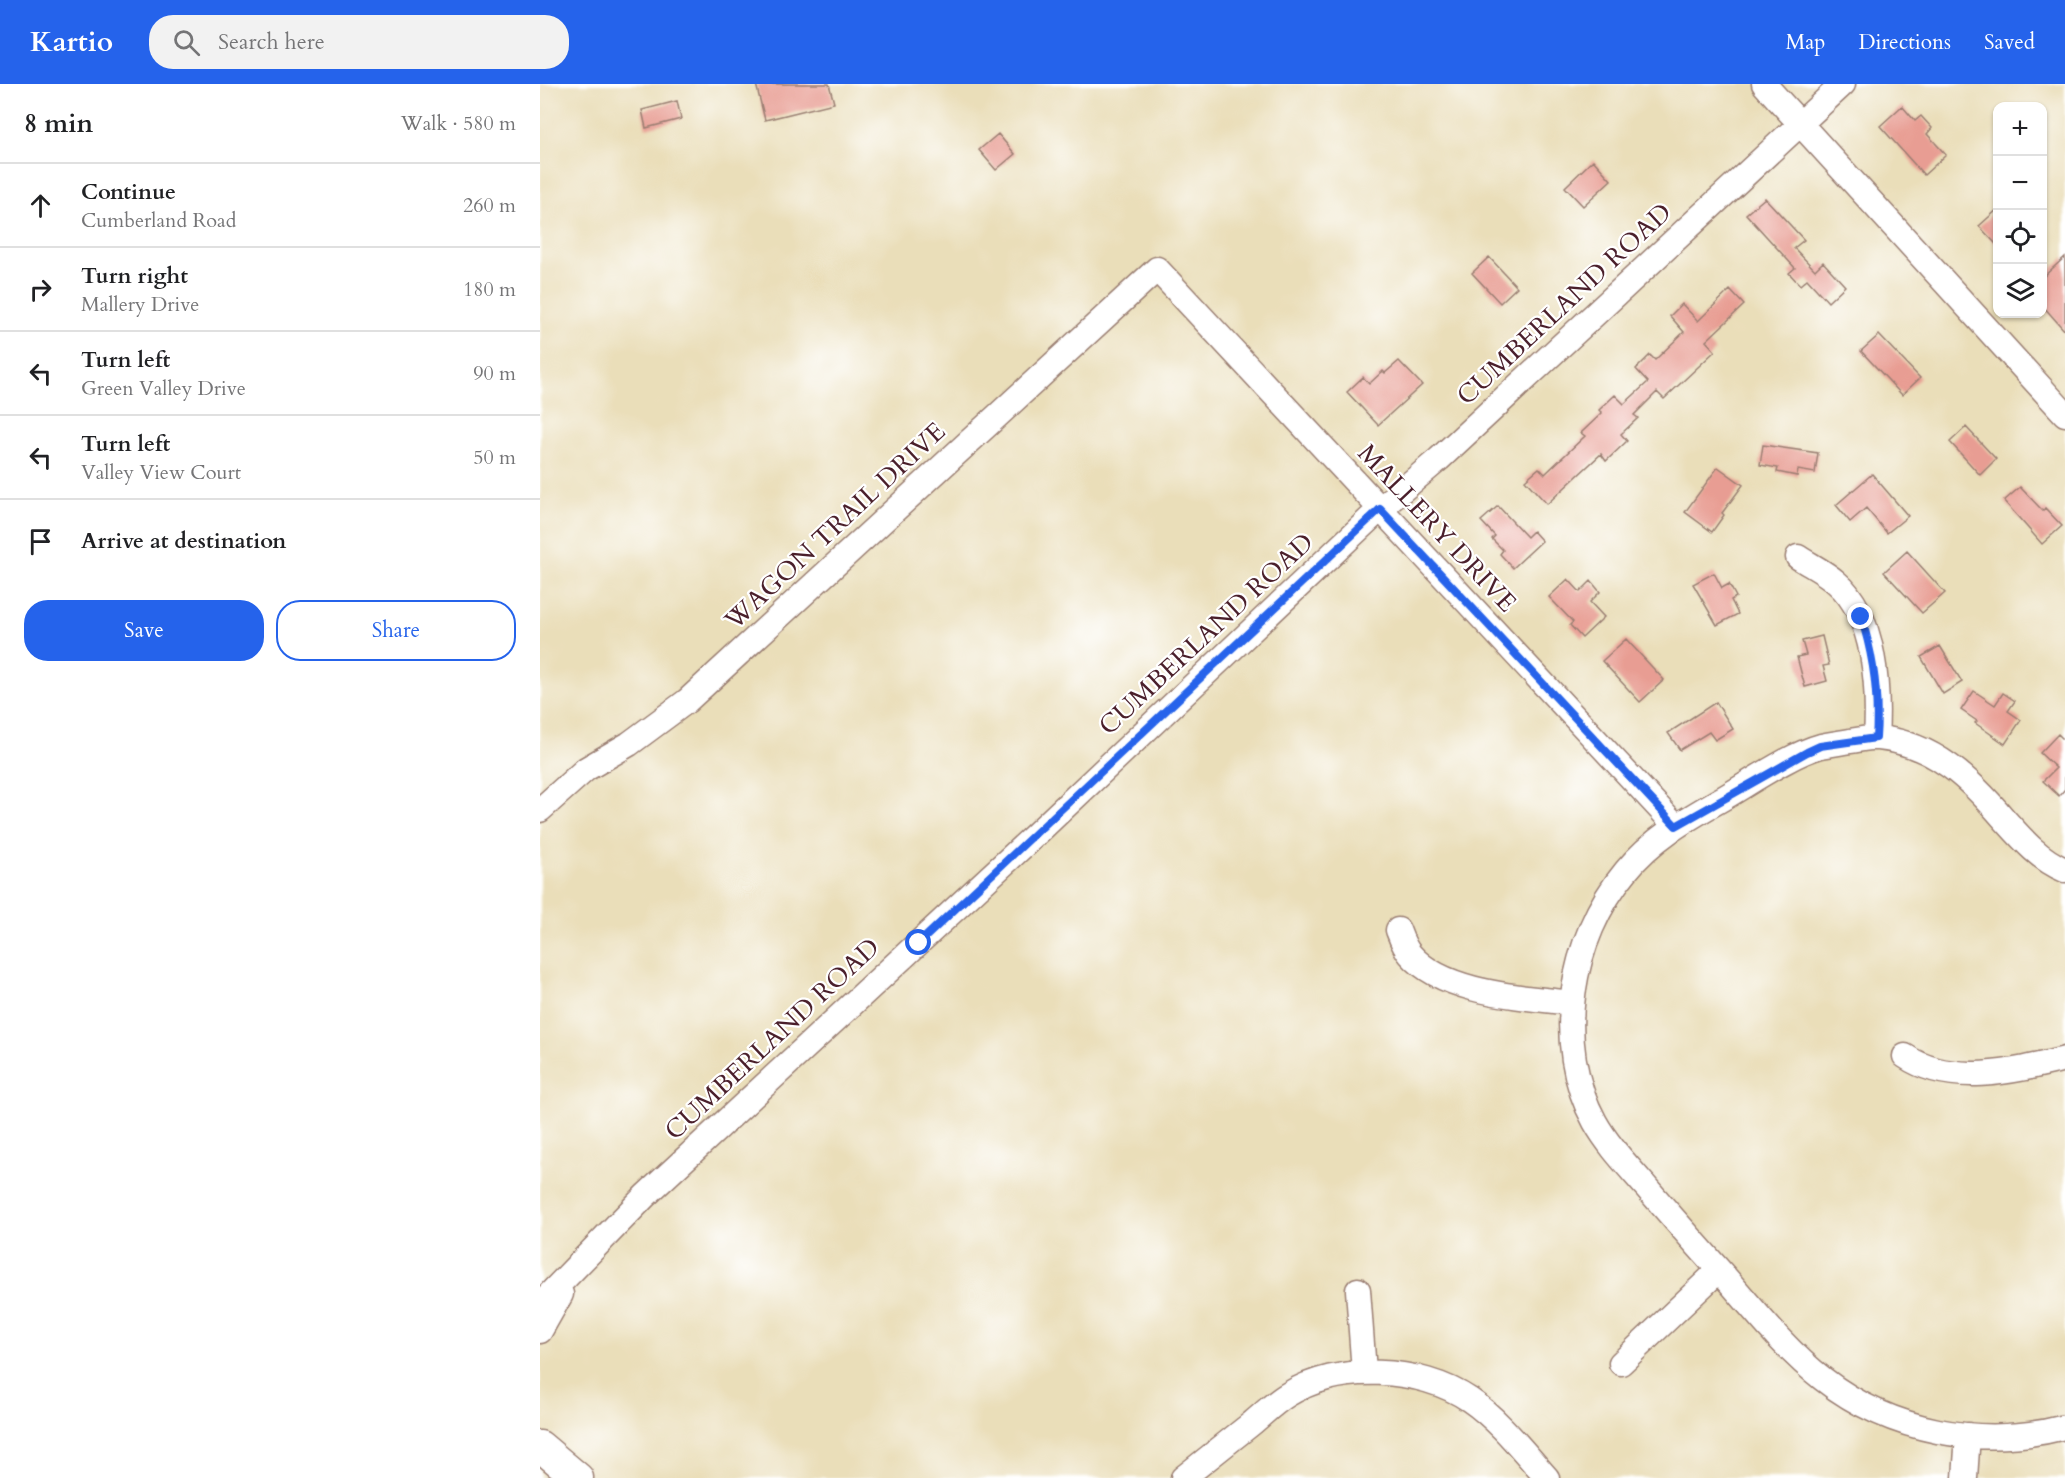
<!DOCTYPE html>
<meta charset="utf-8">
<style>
:root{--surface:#fff;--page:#f2f2f2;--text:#202124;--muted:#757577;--line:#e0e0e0;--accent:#2563eb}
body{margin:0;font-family:Cardo,serif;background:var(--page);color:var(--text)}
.controls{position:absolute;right:18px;top:18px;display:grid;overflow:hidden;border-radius:12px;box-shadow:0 2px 4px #0004}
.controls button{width:54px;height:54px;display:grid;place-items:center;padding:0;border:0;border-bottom:2px solid var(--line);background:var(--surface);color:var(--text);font:30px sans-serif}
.stop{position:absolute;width:18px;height:18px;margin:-14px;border:4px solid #2563eb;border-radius:50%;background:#fff}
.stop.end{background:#2563eb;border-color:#fff;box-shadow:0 2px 6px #0008}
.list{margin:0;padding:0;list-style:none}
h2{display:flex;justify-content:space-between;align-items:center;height:78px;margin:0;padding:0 24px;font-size:26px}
h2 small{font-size:20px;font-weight:400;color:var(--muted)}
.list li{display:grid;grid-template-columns:39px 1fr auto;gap:18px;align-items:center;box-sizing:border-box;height:84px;padding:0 24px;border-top:2px solid var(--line)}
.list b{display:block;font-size:22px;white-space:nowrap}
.list p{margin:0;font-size:20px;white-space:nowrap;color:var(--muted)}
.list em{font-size:20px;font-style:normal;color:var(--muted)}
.actions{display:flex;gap:12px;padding:18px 24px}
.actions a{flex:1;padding:14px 0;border:2px solid var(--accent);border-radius:24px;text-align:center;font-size:21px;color:var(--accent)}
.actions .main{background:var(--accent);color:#fff}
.icon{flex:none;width:33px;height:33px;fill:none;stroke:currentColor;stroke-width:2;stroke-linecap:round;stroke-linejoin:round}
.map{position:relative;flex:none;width:1525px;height:1394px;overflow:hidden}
header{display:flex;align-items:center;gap:36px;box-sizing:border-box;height:84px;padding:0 30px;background:var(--accent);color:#fff}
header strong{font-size:28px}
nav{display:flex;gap:33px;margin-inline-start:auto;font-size:21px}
.search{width:420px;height:54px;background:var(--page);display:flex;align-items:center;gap:15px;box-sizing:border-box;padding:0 21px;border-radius:24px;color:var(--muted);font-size:22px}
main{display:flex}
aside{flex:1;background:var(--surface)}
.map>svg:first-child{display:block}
.building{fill:#e89d93}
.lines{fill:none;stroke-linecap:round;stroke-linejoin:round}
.minor-casing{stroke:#9a7e72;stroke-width:27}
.major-casing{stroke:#9a7e72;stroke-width:33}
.minor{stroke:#fff;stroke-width:24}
.major{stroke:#fff;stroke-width:30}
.route{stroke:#2563eb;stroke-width:8}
.labels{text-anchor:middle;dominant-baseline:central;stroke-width:4.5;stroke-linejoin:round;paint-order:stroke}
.street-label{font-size:26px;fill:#4a1f2b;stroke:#fff}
</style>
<header>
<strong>Kartio</strong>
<div class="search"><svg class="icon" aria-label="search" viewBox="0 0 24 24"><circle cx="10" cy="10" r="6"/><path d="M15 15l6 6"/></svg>Search here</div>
<nav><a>Map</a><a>Directions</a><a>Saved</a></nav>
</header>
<main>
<aside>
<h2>8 min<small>Walk · 580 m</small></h2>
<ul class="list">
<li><svg class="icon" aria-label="ahead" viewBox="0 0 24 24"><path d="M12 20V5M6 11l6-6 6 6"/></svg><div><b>Continue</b><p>Cumberland Road</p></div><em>260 m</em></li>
<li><svg class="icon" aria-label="right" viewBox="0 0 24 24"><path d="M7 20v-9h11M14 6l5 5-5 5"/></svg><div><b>Turn right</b><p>Mallery Drive</p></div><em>180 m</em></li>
<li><svg class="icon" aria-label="left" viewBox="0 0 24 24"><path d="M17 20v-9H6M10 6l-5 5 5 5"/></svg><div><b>Turn left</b><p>Green Valley Drive</p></div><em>90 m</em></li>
<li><svg class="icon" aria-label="left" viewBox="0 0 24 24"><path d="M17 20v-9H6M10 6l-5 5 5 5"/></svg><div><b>Turn left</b><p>Valley View Court</p></div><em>50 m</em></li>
<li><svg class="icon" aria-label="arrive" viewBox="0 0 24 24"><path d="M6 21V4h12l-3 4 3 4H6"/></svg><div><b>Arrive at destination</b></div></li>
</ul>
<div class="actions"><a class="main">Save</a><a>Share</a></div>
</aside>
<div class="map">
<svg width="1525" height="1394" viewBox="0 0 1525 1394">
<rect width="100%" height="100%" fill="#fff"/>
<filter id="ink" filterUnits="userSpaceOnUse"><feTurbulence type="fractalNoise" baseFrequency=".0167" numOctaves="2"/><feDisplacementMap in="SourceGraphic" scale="12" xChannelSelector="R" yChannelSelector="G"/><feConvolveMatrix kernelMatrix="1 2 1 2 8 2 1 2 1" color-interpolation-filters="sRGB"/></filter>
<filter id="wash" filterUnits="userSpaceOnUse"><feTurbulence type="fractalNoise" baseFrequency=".008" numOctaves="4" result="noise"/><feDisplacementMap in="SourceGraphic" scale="24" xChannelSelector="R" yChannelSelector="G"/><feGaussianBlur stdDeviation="1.35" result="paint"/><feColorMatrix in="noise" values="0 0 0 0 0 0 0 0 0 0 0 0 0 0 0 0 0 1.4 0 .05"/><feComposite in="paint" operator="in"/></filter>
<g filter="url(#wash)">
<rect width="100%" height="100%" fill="#eadeb9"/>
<g id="blocks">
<!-- building -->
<path class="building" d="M216,0H289L294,19L225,36Z
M137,17L141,35L106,44L102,26Z
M1362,22L1375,37L1381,32L1392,44L1387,50L1406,71L1384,91L1340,42Z
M458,50L475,70L456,86L439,66Z
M1053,76L1071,96L1043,122L1025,103Z
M1225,114L1264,156L1254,164L1275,186L1283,178L1305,202L1288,218L1267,195L1260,201L1249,189L1255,184L1206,130Z
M1458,125V162L1439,142Z
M949,173L977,203L960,219L932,189Z
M1525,173V247L1503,222V193Z
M1190,206L1204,221L1166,257L1175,267L1124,315L1117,308L1094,331L1098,334L1081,350L1087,357L1066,377L1061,370L1007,420L985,396L999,384L1005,390L1045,352L1041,349L1062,329L1059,326L1075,311L1084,320L1108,298L1096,285L1110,271L1115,276L1144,248L1130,232L1142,220L1158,237Z
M1339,251L1380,294L1362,311L1321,267Z
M859,277L882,301L838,341L807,308L823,293L829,300L843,287L845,289Z
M1426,343L1456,375L1440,391L1410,358Z
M1223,361L1278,369L1275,389L1258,386L1257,392L1237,388L1238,384L1220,381Z
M1178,383L1203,401L1182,429L1184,431L1172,448L1145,428Z
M1332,390L1368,432L1347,449L1326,424L1310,438L1296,421Z
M1480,403L1503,427L1505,424L1522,442L1502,460L1464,417Z
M958,422L987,453L993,447L1002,457L973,484L960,470L963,466L952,455L955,452L941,437Z
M1367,467L1405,509L1382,529L1344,488Z
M1174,489L1182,504L1189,500L1196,513L1191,516L1198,530L1177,541L1153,500Z
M1028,495L1040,508L1051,497L1060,508L1050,518L1064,533L1042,554L1030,541L1033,538L1009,513Z
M1282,552L1289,581L1283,582L1287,597L1265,603L1257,573L1266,571L1262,557Z
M1086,555L1124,596L1100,618L1062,577Z
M1400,562L1422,598L1403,610L1381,573Z
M1434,607L1455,621L1463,609L1475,617L1468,627L1481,636L1465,660L1435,639L1437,637L1421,626Z
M1176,618L1193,645L1175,656L1169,648L1140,666L1128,649Z
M1518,650L1525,657V705L1519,712L1503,697L1516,684L1500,669Z"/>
</g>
</g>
<g filter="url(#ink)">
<use href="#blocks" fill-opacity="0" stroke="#9a7e72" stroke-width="1.5"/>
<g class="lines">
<defs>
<path id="minor" d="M1224,0L1525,330
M1258,473C1270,481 1285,488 1296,498C1336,532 1339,606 1336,654
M0,726L46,685L89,660L147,617L617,185L1136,742
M858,846C861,854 864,863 870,870C904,910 983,913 1032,919
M1365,972C1410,1003 1475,987 1525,975
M1179,1186C1212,1223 1244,1265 1283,1295C1351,1348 1442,1365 1525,1343
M818,1206L824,1288
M0,1220L105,1112L494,752L840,425L899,375L1303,0
M0,1247L21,1210
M1081,1279L1179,1186C1155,1159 1131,1132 1107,1104C1089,1083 1069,1063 1055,1038C1012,960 1030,854 1086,787C1112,755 1145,736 1180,716C1208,700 1251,670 1281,662C1290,660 1300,659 1310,657C1319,656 1330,653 1339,654C1394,660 1431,696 1465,736C1482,755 1500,776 1525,786
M643,1394C666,1376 688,1358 711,1340C723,1330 734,1319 747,1311C798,1279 880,1282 930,1316C959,1336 983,1367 1007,1394
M1425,1394L1428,1351"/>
<path id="major" d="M0,1362L38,1394"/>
</defs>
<!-- minor casing -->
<use href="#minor" class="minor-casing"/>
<!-- major casing -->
<use href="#major" class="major-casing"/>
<!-- minor -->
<use href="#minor" class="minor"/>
<!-- major -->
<use href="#major" class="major"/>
</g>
</g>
<g class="lines" filter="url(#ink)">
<!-- route -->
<path class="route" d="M379,859L840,425L1136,742L1267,668L1280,662L1336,654C1339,612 1334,573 1321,533"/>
</g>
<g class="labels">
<!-- street labels -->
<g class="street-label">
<text transform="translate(1024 220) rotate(-43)">CUMBERLAND ROAD</text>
<text transform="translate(295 442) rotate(-43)">WAGON TRAIL DRIVE</text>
<text transform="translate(897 444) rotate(47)">MALLERY DRIVE</text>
<text transform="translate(666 550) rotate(-43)">CUMBERLAND ROAD</text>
<text transform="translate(232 955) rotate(-43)">CUMBERLAND ROAD</text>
</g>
</g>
</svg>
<div class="controls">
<button>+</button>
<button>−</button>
<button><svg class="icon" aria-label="locate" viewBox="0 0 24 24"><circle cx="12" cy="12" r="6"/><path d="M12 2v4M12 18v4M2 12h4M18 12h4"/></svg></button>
<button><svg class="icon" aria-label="layers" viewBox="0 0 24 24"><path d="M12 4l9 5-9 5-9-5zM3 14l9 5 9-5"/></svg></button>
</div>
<div class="stop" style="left:379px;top:859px"></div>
<div class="stop end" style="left:1321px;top:533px"></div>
</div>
</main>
